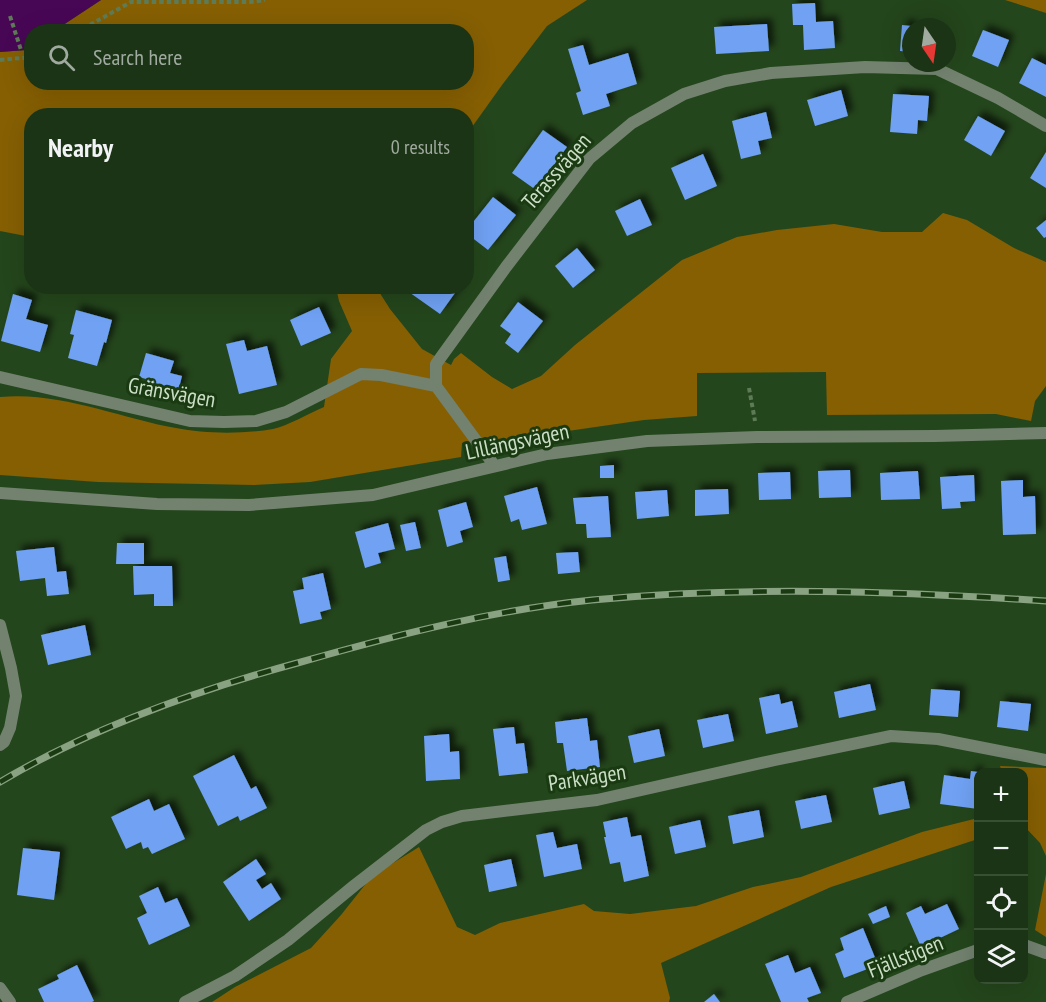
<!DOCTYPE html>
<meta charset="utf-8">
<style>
:root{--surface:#1b3415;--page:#243c1e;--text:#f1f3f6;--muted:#a0aaa0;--line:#394f34}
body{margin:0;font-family:"PT Sans Narrow",sans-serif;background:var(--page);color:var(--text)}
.controls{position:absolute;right:18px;bottom:18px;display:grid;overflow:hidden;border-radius:12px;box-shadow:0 6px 24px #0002}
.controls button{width:54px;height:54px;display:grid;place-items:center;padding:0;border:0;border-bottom:2px solid var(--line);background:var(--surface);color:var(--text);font:30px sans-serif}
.compass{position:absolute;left:902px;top:18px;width:54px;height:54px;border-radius:50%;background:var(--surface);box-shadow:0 6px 24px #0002;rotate:167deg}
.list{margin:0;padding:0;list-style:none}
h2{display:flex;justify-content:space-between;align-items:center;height:78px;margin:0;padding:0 24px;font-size:26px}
h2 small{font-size:20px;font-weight:400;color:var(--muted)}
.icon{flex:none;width:33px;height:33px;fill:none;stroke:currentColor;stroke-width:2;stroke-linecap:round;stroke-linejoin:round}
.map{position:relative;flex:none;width:1046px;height:1002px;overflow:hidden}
.search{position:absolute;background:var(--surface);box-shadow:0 6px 24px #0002;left:24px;top:24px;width:450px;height:66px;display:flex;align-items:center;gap:15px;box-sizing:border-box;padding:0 21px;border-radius:24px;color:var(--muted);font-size:22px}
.panel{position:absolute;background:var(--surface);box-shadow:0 6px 24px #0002;left:24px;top:108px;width:450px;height:186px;border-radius:24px}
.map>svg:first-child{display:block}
.green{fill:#865f03}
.water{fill:#480755}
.building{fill:#6fa1f3;filter:url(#shadow)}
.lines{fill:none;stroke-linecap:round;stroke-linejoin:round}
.path{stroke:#5e7b57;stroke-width:4;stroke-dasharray:4.5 3;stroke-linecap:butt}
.minor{stroke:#72826f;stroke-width:12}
.rail-casing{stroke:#89a282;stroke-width:7}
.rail{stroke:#1a3b12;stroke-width:4.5;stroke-dasharray:14;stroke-linecap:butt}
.labels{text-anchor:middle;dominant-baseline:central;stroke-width:6;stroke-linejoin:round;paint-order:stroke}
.street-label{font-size:22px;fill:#cbdec6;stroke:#1a3b12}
</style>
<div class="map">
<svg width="1046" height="1002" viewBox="0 0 1046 1002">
<defs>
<filter id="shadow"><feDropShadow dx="5.5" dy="-5.5" stdDeviation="3" flood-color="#0009"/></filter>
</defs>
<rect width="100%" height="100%" fill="#24461c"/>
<!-- green -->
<path class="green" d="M101,0H587L547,26L502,85L467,134L466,116H32L31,237L0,231V52L26,50L31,46L32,82H466V32L54,31Z
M1005,0H1046V13Z
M943,213L967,220L1014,248L1046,262V386L1035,401L1031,421L996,414L827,415L826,372L697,373V416L644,420L561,432L500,444L490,437L462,443L461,457L310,482L254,485L98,482L0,475V397C59,391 120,418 176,428C205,434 244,434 273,429C287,426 310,413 324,407L331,359L352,331L339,301L336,287H376L390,309L422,349L451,365L454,359L461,353L492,377L512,389L541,376L575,345L682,260L737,237L777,230L834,224L882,232H922Z
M1000,766L1046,768V856L1040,843L1024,826V772H1002Z
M978,818V839L831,887L661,963L670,998L669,1002H212L235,987L311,948L341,915L372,876L419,847L457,927L475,935L500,923L584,904L594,911L630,914L696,906L753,887L801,877L922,832Z
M1046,874V937L1035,930Z"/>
<!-- water -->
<path class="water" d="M0,0H101L54,31L32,32L31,46L26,50L0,52Z"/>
<!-- building -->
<path class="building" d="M815,3L816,22L833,21L835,48L804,50L803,25H793L792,4Z
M767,24L769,51L716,54L714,27Z
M902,25L911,26V52L900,51Z
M983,30L1009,40L998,67L972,56Z
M583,45L589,65L628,53L637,84L606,94L610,106L583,115L576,93L581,91L568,49Z
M1032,58L1046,65V97L1019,83Z
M841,90L848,116L815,126L807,100Z
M893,94L929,96L927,121L918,120L917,134L890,132Z
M766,112L772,138L758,141L761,154L741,159L732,121Z
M978,116L1005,131L991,156L964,140Z
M543,130L567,147L536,190L512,173Z
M1046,152V188L1030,178Z
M703,154L717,186L685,200L671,168Z
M493,197L516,215L488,250L466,233V231Z
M640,199L652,225L627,236L615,211Z
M1046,220V237L1044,238L1036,228Z
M577,248L595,270L573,288L555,266Z
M409,286H460L440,314L406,290Z
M13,294L32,300L26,319L48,325L40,352L1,341Z
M518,302L543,321L518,353L505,343L511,334L500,326Z
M319,307L331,333L301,346L290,320Z
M76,310L112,320L106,343L104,342L97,366L68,358L74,335L70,334Z
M244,340L247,351L267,346L277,385L239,394L226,344Z
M146,353L174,361L170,373L182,376L177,396L144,386L146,379L139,377Z
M614,465V478H600V466Z
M850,470L851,497L819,498L818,471Z
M918,471L920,499L881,500L880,473Z
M790,472L791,499L759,500L758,473Z
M974,475L975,501L960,502L961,508L942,509L940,477Z
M1023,480V497L1035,496L1036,534L1003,535L1001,481Z
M537,487L547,524L522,530L519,519L511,522L504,496Z
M728,489L729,514L695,516V490Z
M667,490L669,516L637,519L635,492Z
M608,496L611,537L587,538L586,524H576L573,498Z
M466,502L473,527L460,531L463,542L447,547L438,510Z
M415,522L421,548L406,551L400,525Z
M388,523L395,549L378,553L381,563L365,568L355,532Z
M117,543H144V564H116Z
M54,547L57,572L66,571L69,594L47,596L45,578L20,581L16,551Z
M578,552L580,572L558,574L556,553Z
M506,556L510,580L498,582L494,558Z
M133,566H172L173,606H154V594L134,595Z
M323,573L331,609L320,612L322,619L300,624L293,591L304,589L302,578Z
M85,625L91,655L48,665L41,635Z
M870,684L876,710L839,718L834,692Z
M931,689L960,691L958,717L929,715Z
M779,694L781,704L792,701L798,727L766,734L759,698Z
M1000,701L1031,704L1028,731L997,727Z
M728,714L734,741L703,748L697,720Z
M587,718L590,741L597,740L600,767L567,771L563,743H557L555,722Z
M514,727L516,744L524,743L528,773L499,776L493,729Z
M659,729L665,756L634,763L628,736Z
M449,734L450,752L459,751L460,779L426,781L424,736Z
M234,755L251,789L256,786L267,808L240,821L238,816L218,826L193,776Z
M971,771L978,772V809L940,804L944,775L970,779Z
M904,781L910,808L879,815L873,788Z
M826,795L832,822L801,829L795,801Z
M149,799L154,811L169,804L185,839L152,854L148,847L143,849L141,842L126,849L111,817Z
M759,810L764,837L733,844L728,816Z
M627,817L631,837L641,835L649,876L624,882L620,862L610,864L604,837H606L603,822Z
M700,820L706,847L675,854L669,827Z
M553,832L557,848L577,844L582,869L544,877L536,835Z
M23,848L60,852L54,900L17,895Z
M256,859L266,874L256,880L262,889L271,883L281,899L249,921L223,882Z
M511,859L517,886L489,892L484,865Z
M158,887L165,903L177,898L190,926L149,945L137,918L147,913L139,896Z
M947,904L959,929L921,947L906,913L921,906L925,914Z
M886,906L890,917L873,924L868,914Z
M863,928L878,965L844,978L835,954L844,950L840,938Z
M788,955L795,973L810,967L821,993L807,998L809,1002H781L765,964Z
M77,965L94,1001L92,1002H44L38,989L59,979L57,975Z
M714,994L720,1002H704Z"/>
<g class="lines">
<!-- path -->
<path class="path" d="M10,16L21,50
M77,32L131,2H251L265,0
M0,60L32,57
M749,388L755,421"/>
<!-- minor -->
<path class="minor" d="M0,377L190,421L224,422L256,421L286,412L361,374L381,375L436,386
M494,465L436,386V364L506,267L589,159L632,123L684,94L725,81L771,73L865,67L937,69L998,98L1046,126
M0,493L157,504L249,505L373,495L547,454L647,441L757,437L935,436L1046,433
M0,625L11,668L16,696L10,728L4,742L0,745
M1024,945L1046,953
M0,988L10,1002
M185,1002L235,976L288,940L355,885L426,830L442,822L462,816L597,800L775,760L891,736L938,739L1046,760
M847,1002L922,970L978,950"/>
<defs>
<path id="rail" d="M0,782C93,727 197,690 301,662C396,635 493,610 592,600C743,586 895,591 1046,601"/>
</defs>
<!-- rail casing -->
<use href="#rail" class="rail-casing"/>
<!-- rail -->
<use href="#rail" class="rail"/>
</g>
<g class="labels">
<!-- street labels -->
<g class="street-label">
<text transform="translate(556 171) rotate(-49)">Terassvägen</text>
<text transform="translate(172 392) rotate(10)">Gränsvägen</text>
<text transform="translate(517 441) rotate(-12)">Lillängsvägen</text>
<text transform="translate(587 777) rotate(-9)">Parkvägen</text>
<text transform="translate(905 956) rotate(-22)">Fjällstigen</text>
</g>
</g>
</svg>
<div class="controls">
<button>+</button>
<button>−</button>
<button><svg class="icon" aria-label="locate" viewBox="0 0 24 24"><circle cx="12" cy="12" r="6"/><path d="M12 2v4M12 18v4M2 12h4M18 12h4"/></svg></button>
<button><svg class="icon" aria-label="layers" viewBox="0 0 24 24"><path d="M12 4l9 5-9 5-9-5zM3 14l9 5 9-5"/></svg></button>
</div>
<svg class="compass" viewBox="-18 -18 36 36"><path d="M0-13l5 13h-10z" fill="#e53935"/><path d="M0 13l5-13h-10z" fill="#a0aaa0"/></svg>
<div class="search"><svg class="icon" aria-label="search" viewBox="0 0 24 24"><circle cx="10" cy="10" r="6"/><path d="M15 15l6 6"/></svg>Search here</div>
<section class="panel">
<h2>Nearby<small>0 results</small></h2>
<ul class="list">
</ul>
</section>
</div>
